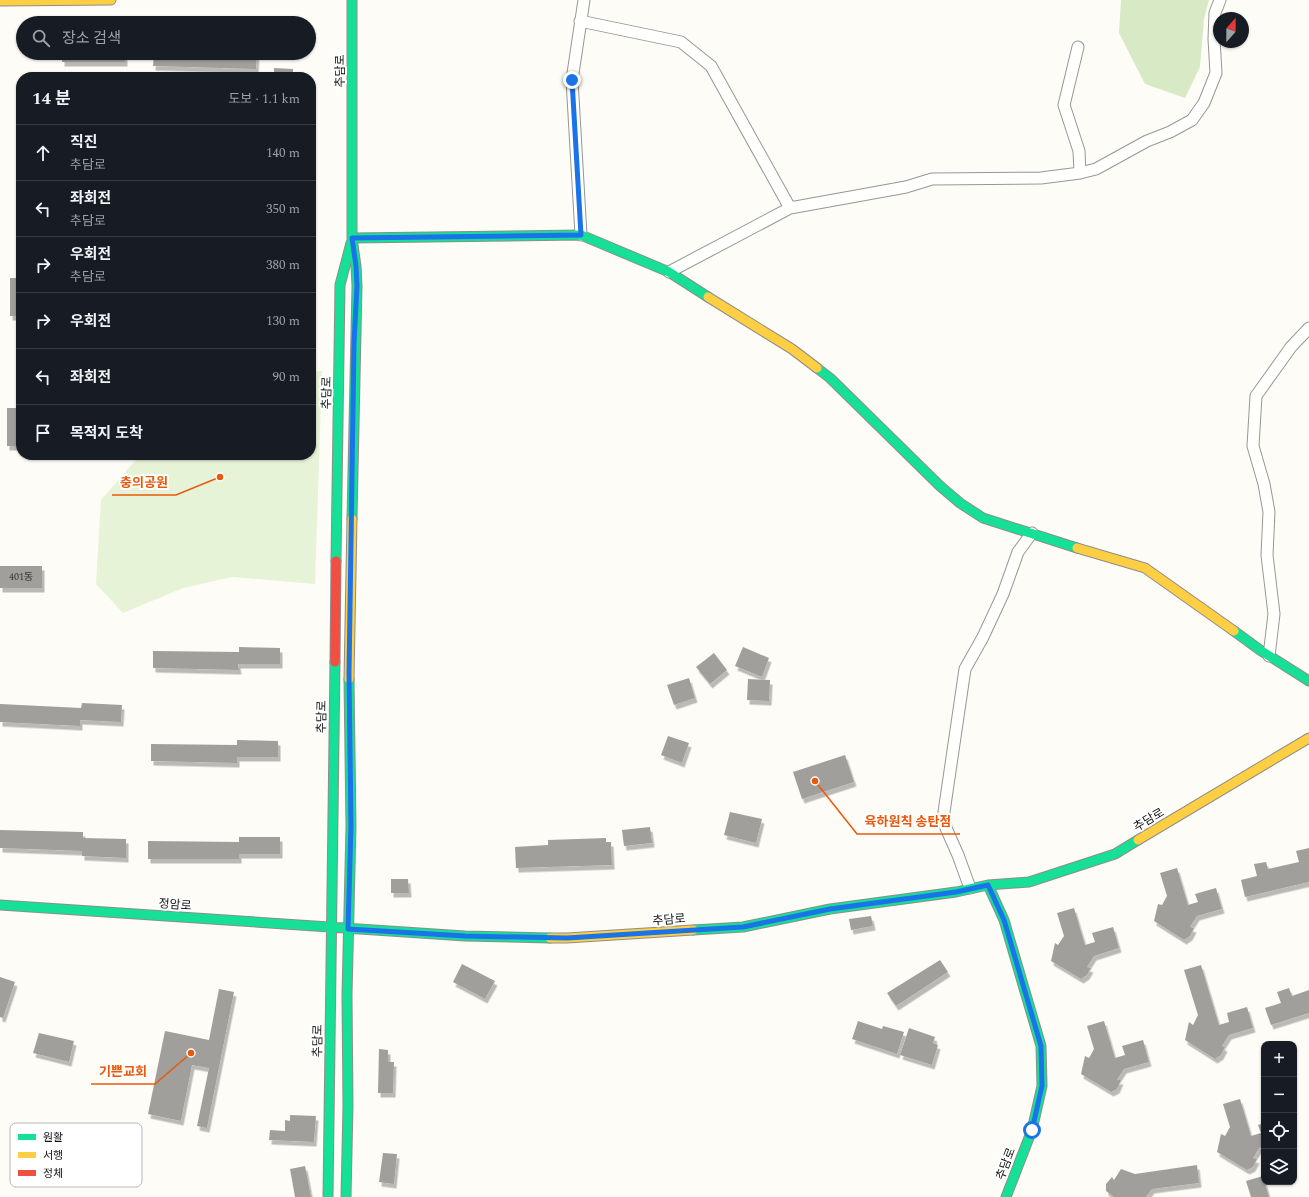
<!DOCTYPE html>
<html lang="ko">
<meta charset="utf-8">
<style>
:root{--surface:#171b24;--page:#20242c;--text:#f1f3f6;--muted:#9ea1a6;--line:#363941}
body{margin:0;font-family:Spectral,"Noto Sans KR",serif;background:var(--page);color:var(--text)}
.controls{position:absolute;right:12px;bottom:12px;display:grid;overflow:hidden;border-radius:8px;box-shadow:0 1px 3px #0004}
.controls button{width:36px;height:36px;display:grid;place-items:center;padding:0;border:0;border-bottom:1px solid var(--line);background:var(--surface);color:var(--text);font:20px sans-serif}
.compass{position:absolute;left:1213px;top:12px;width:36px;height:36px;border-radius:50%;background:var(--surface);box-shadow:0 1px 3px #0004;rotate:21deg}
.stop{position:absolute;width:12px;height:12px;margin:-9px;border:3px solid #1a73e8;border-radius:50%;background:#fff}
.stop.end{background:#1a73e8;border-color:#fff;box-shadow:0 1px 4px #0008}
.list{margin:0;padding:0;list-style:none}
h2{display:flex;justify-content:space-between;align-items:center;height:52px;margin:0;padding:0 16px;font-size:17px}
h2 small{font-size:13px;font-weight:400;color:var(--muted)}
.list li{display:grid;grid-template-columns:26px 1fr auto;gap:12px;align-items:center;box-sizing:border-box;height:56px;padding:0 16px;border-top:1px solid var(--line)}
.list b{display:block;font-size:15px;white-space:nowrap}
.list p{margin:0;font-size:13px;white-space:nowrap;color:var(--muted)}
.list em{font-size:13px;font-style:normal;color:var(--muted)}
.icon{flex:none;width:22px;height:22px;fill:none;stroke:currentColor;stroke-width:2;stroke-linecap:round;stroke-linejoin:round}
.map{position:relative;flex:none;width:1309px;height:1197px;overflow:hidden}
.search{position:absolute;background:var(--surface);box-shadow:0 1px 3px #0004;left:16px;top:16px;width:300px;height:44px;display:flex;align-items:center;gap:10px;box-sizing:border-box;padding:0 14px;border-radius:22px;color:var(--muted);font-size:15px}
.panel{position:absolute;background:var(--surface);box-shadow:0 1px 3px #0004;left:16px;top:72px;width:300px;height:388px;border-radius:16px}
.map>svg:first-child{display:block}
.green{fill:#e7f3d7}
.forest{fill:#d8eac5}
.building{fill:#a19f9c;filter:url(#shadow)}
.lines{fill:none;stroke-linecap:round;stroke-linejoin:round}
.street-casing{stroke:#979795;stroke-width:13}
.fast-casing{stroke:#8e8d8b;stroke-width:11}
.slow-casing{stroke:#8e8d8b;stroke-width:11}
.jam-casing{stroke:#8e8d8b;stroke-width:11}
.street{stroke:#fffffe;stroke-width:11}
.fast{stroke:#16e098;stroke-width:9}
.slow{stroke:#ffcf43;stroke-width:9}
.jam{stroke:#f24e42;stroke-width:9}
.route{stroke:#1a73e8;stroke-width:5}
.labels{text-anchor:middle;dominant-baseline:central;stroke-width:4;stroke-linejoin:round;paint-order:stroke}
.number-label{font-size:10px;fill:#353434}
.street-label{font-size:12px;fill:#111;stroke:#fff}
.key{fill:#fff;stroke:#b8b8b8;stroke-width:1}
.key-label{font-size:11px;fill:#111}
.leader{fill:none;stroke:#e8590c;stroke-width:1.5}
.callout-dot{fill:#e8590c;stroke:#fff;stroke-width:1.5}
.callout-label{font-size:13px;text-anchor:middle;font-weight:bold;fill:#e8590c;stroke:#fff;stroke-width:4;stroke-linejoin:round;paint-order:stroke}
</style>
<div class="map">
<svg width="1309" height="1197" viewBox="0 0 1309 1197">
<defs>
<filter id="shadow"><feDropShadow dx="2.5" dy="4.5" stdDeviation="0" flood-color="#0004"/></filter>
</defs>
<rect width="100%" height="100%" fill="#fdfcf7"/>
<!-- green -->
<path class="green" d="M322,371L315,584L232,577L183,588L123,613L96,584L101,500L140,455H311V372Z"/>
<!-- forest -->
<path class="forest" d="M1121,0H1209L1204,19L1200,67L1185,98L1145,84L1119,33Z"/>
<!-- building -->
<path class="building" d="M62,53H125V62H62Z
M154,53H257L256,69L153,66Z
M274,68L293,69V77H274Z
M10,278H21V316H10Z
M7,408H21V446H7Z
M0,566H42V588H0Z
M239,647L280,648V664H238L239,670L153,668V651L239,652Z
M743,647L769,658L762,677L735,666Z
M714,653L727,670L710,684L696,667Z
M689,678L695,698L674,705L667,685Z
M748,679L770,680L769,701L747,700Z
M82,703L122,705L121,722L80,720V726L0,722V704L81,708Z
M668,736L689,743L682,763L661,755Z
M237,740L278,741V757H237V763L151,761V744L237,745Z
M845,755L854,782L802,799L793,772Z
M730,812L762,819L756,843L724,835Z
M650,827L652,843L624,846L622,830Z
M0,830L83,832V838L126,839V858L82,856V851L0,848Z
M239,837H280V854H239V859H148V841L239,842Z
M606,838V842H611L612,865L516,868L515,847L548,845V840Z
M1309,848V882L1245,897L1241,880L1257,876L1254,864L1266,862L1268,869L1299,862L1296,851Z
M1177,868L1188,905L1198,902L1195,894L1216,888L1222,909L1197,916L1190,927L1194,928L1190,936L1184,940L1154,921L1158,904L1162,905L1167,896L1160,873Z
M391,879H408L409,893H391Z
M1074,908L1085,945L1095,942L1092,933L1113,927L1119,948L1094,956L1087,967L1091,968L1087,975L1081,979L1051,961L1055,943L1058,945L1064,936L1057,913Z
M871,916L873,926L851,930L849,919Z
M940,960L948,972L896,1006L887,993Z
M462,964L495,981L485,999L453,982Z
M1201,965L1219,1025L1229,1022L1227,1013L1247,1007L1253,1028L1229,1035L1222,1046L1225,1047L1221,1055L1215,1059L1185,1040L1189,1022L1193,1025L1198,1015L1184,970Z
M0,977L15,982L3,1018L0,1017Z
M1289,988L1292,996L1309,990V1013L1271,1025L1265,1008L1281,1003L1277,992Z
M219,989L234,992L207,1128L197,1126L209,1068L192,1065L181,1121L148,1114L165,1031L209,1040Z
M858,1021L882,1029L883,1026L904,1032L897,1054L852,1039Z
M1104,1021L1115,1058L1125,1055L1122,1046L1143,1040L1149,1062L1124,1069L1117,1080H1121L1117,1089L1111,1092L1081,1074L1085,1056L1089,1058L1094,1049L1087,1026Z
M909,1028L935,1037L933,1043L938,1045L932,1065L900,1055Z
M39,1033L74,1041L69,1062L33,1053Z
M379,1049L388,1050V1062H394L393,1093H378Z
M1240,1099L1251,1136L1261,1133L1258,1125L1264,1123V1146L1260,1147L1253,1158L1257,1159L1253,1167L1247,1170L1217,1152L1221,1134L1225,1136L1230,1127L1223,1104Z
M290,1115L316,1116L314,1142L269,1140L270,1130L285,1131V1120L290,1121Z
M383,1153L397,1154L394,1184L379,1182Z
M1197,1165L1199,1183L1152,1189L1146,1197H1114L1106,1191V1184L1112,1177L1114,1180L1121,1169L1135,1174Z
M305,1166L311,1197H295L290,1169Z
M1263,1176L1269,1197H1251L1246,1181Z"/>
<g class="lines">
<defs>
<path id="street" d="M580,21L681,42L711,66L790,208L669,272
M1080,173L1096,169L1147,141L1170,132L1192,120L1204,103L1216,73L1214,39L1215,13L1220,0
M790,208L906,187L932,179L1041,178L1080,173L1079,151L1064,105L1078,47
M581,235L572,80L584,0
M1269,656L1274,614L1267,555L1269,512L1264,484L1253,446L1256,396L1291,347L1309,328
M970,888L958,855L946,828L944,812L965,669L983,637L1003,594L1018,552L1032,533"/>
<path id="fast" d="M352,238L581,235L669,272L708,297
M817,368L830,378L940,486L960,503L983,518L1077,548
M352,519L357,286L356,266L352,238V0
M336,561L340,285L351,243
M1234,631L1260,650L1309,681
M988,885L1004,920L1041,1046L1042,1086L1032,1130L1006,1197
M0,905L465,936L550,938
M693,930L743,927L830,909L956,892L988,885L1029,882L1115,854L1138,840
M328,1197L335,662
M346,1197L348,1106L347,995L351,826L349,679"/>
<path id="slow" d="M0,1L111,0
M708,297L792,349L817,368
M1077,548L1145,568L1234,631
M349,679L352,519
M1138,840L1309,738
M550,938H567L693,930"/>
<path id="jam" d="M335,662L336,561"/>
</defs>
<!-- street casing -->
<use href="#street" class="street-casing"/>
<!-- fast casing -->
<use href="#fast" class="fast-casing"/>
<!-- slow casing -->
<use href="#slow" class="slow-casing"/>
<!-- jam casing -->
<use href="#jam" class="jam-casing"/>
<!-- street -->
<use href="#street" class="street"/>
<!-- fast -->
<use href="#fast" class="fast"/>
<!-- slow -->
<use href="#slow" class="slow"/>
<!-- jam -->
<use href="#jam" class="jam"/>
</g>
<g class="lines">
<!-- route -->
<path class="route" d="M572,80L581,235L352,238L356,266L357,286L354,343L349,674L351,826L348,929L465,936L567,938L743,927L830,909L956,892L988,885L1004,920L1041,1046L1042,1086L1032,1130"/>
</g>
<g class="labels">
<!-- number labels -->
<g class="number-label">
<text x="21" y="577">401동</text>
</g>
<!-- street labels -->
<g class="street-label">
<text transform="translate(340 71) rotate(-90)">추담로</text>
<text transform="translate(327 393) rotate(-89)">추담로</text>
<text transform="translate(322 717) rotate(-89)">추담로</text>
<text transform="translate(1149 820) rotate(-31)">추담로</text>
<text transform="translate(175 905) rotate(4)">정암로</text>
<text transform="translate(669 920) rotate(-4)">추담로</text>
<text transform="translate(318 1041) rotate(-89)">추담로</text>
<text transform="translate(1006 1164) rotate(-69)">추담로</text>
</g>
</g>
<!-- legend -->
<rect x="10" y="1123" width="132" height="64" rx="6" class="key"/>
<rect x="18" y="1134" width="18" height="6" fill="#16e098"/>
<rect x="18" y="1152" width="18" height="6" fill="#ffcf43"/>
<rect x="18" y="1170" width="18" height="6" fill="#f24e42"/>
<g class="key-label">
<text x="43" y="1141">원활</text>
<text x="43" y="1159">서행</text>
<text x="43" y="1177">정체</text>
</g>
<!-- callouts -->
<path class="leader" d="M220 477L176 495H112M815 781L857 834H960M191 1053L155 1084H91"/>
<g class="callout-dot">
<circle cx="220" cy="477" r="4"/>
<circle cx="815" cy="781" r="4"/>
<circle cx="191" cy="1053" r="4"/>
</g>
<g class="callout-label">
<text x="144" y="487">충의공원</text>
<text x="908" y="826">육하원칙 송탄점</text>
<text x="123" y="1076">기쁜교회</text>
</g>
</svg>
<div class="controls">
<button>+</button>
<button>−</button>
<button><svg class="icon" aria-label="locate" viewBox="0 0 24 24"><circle cx="12" cy="12" r="6"/><path d="M12 2v4M12 18v4M2 12h4M18 12h4"/></svg></button>
<button><svg class="icon" aria-label="layers" viewBox="0 0 24 24"><path d="M12 4l9 5-9 5-9-5zM3 14l9 5 9-5"/></svg></button>
</div>
<svg class="compass" viewBox="-18 -18 36 36"><path d="M0-13l5 13h-10z" fill="#e53935"/><path d="M0 13l5-13h-10z" fill="#9ea1a6"/></svg>
<div class="stop" style="left:1032px;top:1130px"></div>
<div class="stop end" style="left:572px;top:80px"></div>
<div class="search"><svg class="icon" aria-label="search" viewBox="0 0 24 24"><circle cx="10" cy="10" r="6"/><path d="M15 15l6 6"/></svg>장소 검색</div>
<section class="panel">
<h2>14 분<small>도보 · 1.1 km</small></h2>
<ul class="list">
<li><svg class="icon" aria-label="ahead" viewBox="0 0 24 24"><path d="M12 20V5M6 11l6-6 6 6"/></svg><div><b>직진</b><p>추담로</p></div><em>140 m</em></li>
<li><svg class="icon" aria-label="left" viewBox="0 0 24 24"><path d="M17 20v-9H6M10 6l-5 5 5 5"/></svg><div><b>좌회전</b><p>추담로</p></div><em>350 m</em></li>
<li><svg class="icon" aria-label="right" viewBox="0 0 24 24"><path d="M7 20v-9h11M14 6l5 5-5 5"/></svg><div><b>우회전</b><p>추담로</p></div><em>380 m</em></li>
<li><svg class="icon" aria-label="right" viewBox="0 0 24 24"><path d="M7 20v-9h11M14 6l5 5-5 5"/></svg><div><b>우회전</b></div><em>130 m</em></li>
<li><svg class="icon" aria-label="left" viewBox="0 0 24 24"><path d="M17 20v-9H6M10 6l-5 5 5 5"/></svg><div><b>좌회전</b></div><em>90 m</em></li>
<li><svg class="icon" aria-label="arrive" viewBox="0 0 24 24"><path d="M6 21V4h12l-3 4 3 4H6"/></svg><div><b>목적지 도착</b></div></li>
</ul>
</section>
</div>
